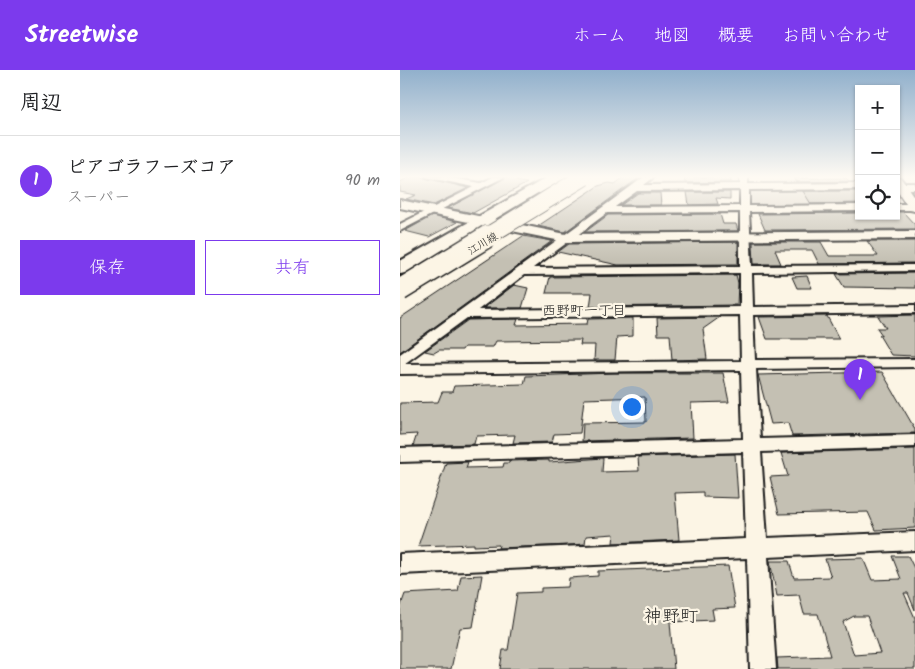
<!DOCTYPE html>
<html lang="ja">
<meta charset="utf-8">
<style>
:root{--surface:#fff;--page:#f6f6f6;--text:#202124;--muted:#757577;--line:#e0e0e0;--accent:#7c3aed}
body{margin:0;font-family:Kalam,"Klee One",sans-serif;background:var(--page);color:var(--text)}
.controls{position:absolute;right:15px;top:15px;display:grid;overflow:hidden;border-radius:0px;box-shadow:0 1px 4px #0004}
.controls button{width:45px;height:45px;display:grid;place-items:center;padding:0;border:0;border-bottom:1px solid var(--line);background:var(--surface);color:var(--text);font:25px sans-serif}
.you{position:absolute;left:231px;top:336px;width:18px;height:18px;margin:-12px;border:4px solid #fff;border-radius:50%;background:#1a73e8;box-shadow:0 0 0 8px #1a73e833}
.badge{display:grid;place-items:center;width:32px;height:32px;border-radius:50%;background:var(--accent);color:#fff;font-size:16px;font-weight:700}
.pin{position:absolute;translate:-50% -41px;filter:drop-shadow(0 1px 2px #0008)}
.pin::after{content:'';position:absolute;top:26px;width:18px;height:15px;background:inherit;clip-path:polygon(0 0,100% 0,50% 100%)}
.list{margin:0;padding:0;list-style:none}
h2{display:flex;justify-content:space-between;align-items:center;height:65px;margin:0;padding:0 20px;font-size:21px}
h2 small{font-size:16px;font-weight:400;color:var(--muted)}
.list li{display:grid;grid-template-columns:32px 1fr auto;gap:15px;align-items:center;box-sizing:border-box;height:90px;padding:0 20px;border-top:1px solid var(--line)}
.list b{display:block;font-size:19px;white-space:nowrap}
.list p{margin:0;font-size:16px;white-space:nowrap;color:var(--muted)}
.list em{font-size:16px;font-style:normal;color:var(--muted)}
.actions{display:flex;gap:10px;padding:15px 20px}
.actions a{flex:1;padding:11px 0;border:1px solid var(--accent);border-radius:0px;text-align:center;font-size:18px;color:var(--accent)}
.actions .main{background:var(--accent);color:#fff}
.icon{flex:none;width:28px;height:28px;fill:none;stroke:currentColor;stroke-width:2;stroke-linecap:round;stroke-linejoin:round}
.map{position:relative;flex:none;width:515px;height:599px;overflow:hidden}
header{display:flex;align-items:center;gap:30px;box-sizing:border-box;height:70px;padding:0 25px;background:var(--accent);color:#fff}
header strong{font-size:24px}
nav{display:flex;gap:28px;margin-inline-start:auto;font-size:18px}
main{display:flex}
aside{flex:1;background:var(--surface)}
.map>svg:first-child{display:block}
.green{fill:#dbd5c8;stroke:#7c7872}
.building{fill:#c4c0b3;stroke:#1c1c1c;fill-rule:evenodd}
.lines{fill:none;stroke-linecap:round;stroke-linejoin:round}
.street-casing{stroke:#1c1c1c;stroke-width:4}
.secondary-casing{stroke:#1c1c1c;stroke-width:4}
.primary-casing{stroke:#1c1c1c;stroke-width:4}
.highway-casing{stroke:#1c1c1c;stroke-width:3}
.street{fill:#fcf5e5;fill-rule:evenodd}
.secondary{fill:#fcf5e5;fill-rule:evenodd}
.primary{fill:#fcf5e5;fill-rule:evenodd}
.highway{fill:#fcf5e5;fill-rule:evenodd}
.highway-bridge-far1-casing{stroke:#1c1c1c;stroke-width:19;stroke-linecap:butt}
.highway-bridge-casing{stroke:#1c1c1c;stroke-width:24;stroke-linecap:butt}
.highway-bridge-far1{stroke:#fcf5e5;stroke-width:17}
.highway-bridge{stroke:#fcf5e5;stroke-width:21}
.labels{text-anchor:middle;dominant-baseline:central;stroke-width:4.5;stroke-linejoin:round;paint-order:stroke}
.far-street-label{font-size:11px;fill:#1c1c1c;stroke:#fcf5e5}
.neighbourhood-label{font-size:14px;fill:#1c1c1c;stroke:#fcf5e5}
.near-quarter-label{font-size:18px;fill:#1c1c1c;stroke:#fcf5e5}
</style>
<header>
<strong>Streetwise</strong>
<nav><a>ホーム</a><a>地図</a><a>概要</a><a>お問い合わせ</a></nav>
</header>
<main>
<aside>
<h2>周辺<small></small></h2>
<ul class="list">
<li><span class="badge">1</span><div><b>ピアゴラフーズコア</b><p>スーパー</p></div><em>90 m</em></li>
</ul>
<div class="actions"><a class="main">保存</a><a>共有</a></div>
</aside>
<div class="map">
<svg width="515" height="599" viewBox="0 0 515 599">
<rect width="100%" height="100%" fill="#fcf5e5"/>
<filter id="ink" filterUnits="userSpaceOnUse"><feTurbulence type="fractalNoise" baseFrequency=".02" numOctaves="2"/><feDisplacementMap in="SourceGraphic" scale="10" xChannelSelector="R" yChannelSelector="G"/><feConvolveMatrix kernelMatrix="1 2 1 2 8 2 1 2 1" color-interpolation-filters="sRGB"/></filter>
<g filter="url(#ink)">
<!-- green -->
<path class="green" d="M400,118L415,136H350V120Z"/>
<!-- building -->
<path class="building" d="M10,107H24L68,118L34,135L6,129L16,125L0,122V112Z
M106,107H124L116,111L127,113L73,143L48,138Z
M224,107H240L165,162L138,156L198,116L209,113L215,114Z
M284,107H331V112L285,113Z
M394,108H446L449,111L397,112Z
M403,121H457L459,133L411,134Z
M287,122H330V129L316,128L318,134L289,135Z
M238,123H260L261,135H221Z
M496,142H503L515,155V159L365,160L358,144L459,143V146H496Z
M320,144L323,154H336L338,161L185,162L208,145Z
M32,146L57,152L29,167L5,161Z
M123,166L152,171L0,282V248Z
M467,171H515V193L419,194L412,180H375L381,194H354L353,172H421L429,186H478Z
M338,172V194L218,195L158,182L169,174Z
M515,203V218L444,217L436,204Z
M336,205L338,213L337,235L190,237L192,223H146L150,207Z
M407,206L412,218H397L392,207Z
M114,215L128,218L122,238H84Z
M515,245V286L491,285L479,265H482L477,258H486L478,246Z
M427,246L439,269H367L359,247Z
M320,247L303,259L307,289L272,290L270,265H258L257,248Z
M233,248V266L217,267L215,290H194L195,275H180L181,270L96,271L93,277H64L62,280H39L34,283L25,281L68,250L118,249L116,255L187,254L188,249Z
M482,302L515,359V363L392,366L388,353L371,354L358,305Z
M214,303H323L329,332L291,333L293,368L182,371L183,353L246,352L245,327L184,329L180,363L154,364L152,372L113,373L115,365L76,366L74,374L13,376L17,364L0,365V333L38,332L42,322H52L54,316L124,314L126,306Z
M515,379V458L476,460L468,442L379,444L370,407L388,406L381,383Z
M335,384L338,428L303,427V422L275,423L279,470L213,473L214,464L186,466L185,474L170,475L98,478L99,475L74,476V474L18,476L46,393L68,392L66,398L103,397L104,393H109V391L149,390V392L203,388L202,402L239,401L238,387Z
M492,486H508L515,500V540L508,523H504L515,548V599H378L377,588L430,586L418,544H404L399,525L377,526L370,491H389L394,508L431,507L425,489L463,488L472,510L501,509ZM454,546H467L480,583L454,585L443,552Z
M328,496L335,538L312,539L314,550L270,552L274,599H100L103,580H108L117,523L141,522V518L168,517L169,508L198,506V501Z
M82,505L73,557L60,558L51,599H0V538L5,524L58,521L61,506Z"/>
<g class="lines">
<defs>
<path id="street" d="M26,107H46L81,113L93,107H104L0,161V154L74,117Z
M244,107H254L244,115L340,114V107H348V114L459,113V119L349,120V136L459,135V141L349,142L352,196L515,195V201L352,203L353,237L515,235V243L353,245L355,290L515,289V297L356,299L360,369L515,365V377L361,382L367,468L515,462V480L368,487L376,599H350L347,488L0,504V484L346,469L343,382L0,392V378L343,369L341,300L0,304V284ZM340,120V136L215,137L237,121ZM340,142V196L133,198L207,143ZM340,203V237L78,240L124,205ZM340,245L341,291L4,294L67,248Z
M496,113H515V119H496Z
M496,134H515V140H496Z"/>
<path id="secondary" d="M496,107H500L515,128V141L510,140L496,119Z
M0,130L166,164L515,161V169L166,172L0,138Z"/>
<path id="primary" d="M148,107H164L6,203L0,204V191Z"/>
<path id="highway" d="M161,107H179L161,120L142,125L134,120L136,117L150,113Z"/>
</defs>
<!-- street casing -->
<use href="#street" class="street-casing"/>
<!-- secondary casing -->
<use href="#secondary" class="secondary-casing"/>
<!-- primary casing -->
<use href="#primary" class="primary-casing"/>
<!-- highway casing -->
<use href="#highway" class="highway-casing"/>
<!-- street -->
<use href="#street" class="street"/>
<!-- secondary -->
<use href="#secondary" class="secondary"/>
<!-- primary -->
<use href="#primary" class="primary"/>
<!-- highway -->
<use href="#highway" class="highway"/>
<defs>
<path id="highway-bridge-far1" d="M86,167L184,107"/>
<path id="highway-bridge" d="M0,220L88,166"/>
</defs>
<!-- highway-bridge-far1 casing -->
<use href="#highway-bridge-far1" class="highway-bridge-far1-casing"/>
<!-- highway-bridge casing -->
<use href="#highway-bridge" class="highway-bridge-casing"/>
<!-- highway-bridge-far1 -->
<use href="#highway-bridge-far1" class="highway-bridge-far1"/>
<!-- highway-bridge -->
<use href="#highway-bridge" class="highway-bridge"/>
</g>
</g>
<!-- sky -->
<linearGradient id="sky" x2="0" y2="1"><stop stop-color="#91b0cc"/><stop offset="0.56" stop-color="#fefaf3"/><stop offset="1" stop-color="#fefaf3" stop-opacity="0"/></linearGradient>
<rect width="515" height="191" fill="url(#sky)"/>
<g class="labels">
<!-- far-street labels -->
<g class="far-street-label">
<text transform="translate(83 174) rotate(-31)">江川線</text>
</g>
<!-- neighbourhood labels -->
<g class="neighbourhood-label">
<text x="184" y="241">西野町一丁目</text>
</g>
<!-- near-quarter labels -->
<g class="near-quarter-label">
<text x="271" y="547">神野町</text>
</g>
</g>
</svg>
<div class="controls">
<button>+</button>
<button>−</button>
<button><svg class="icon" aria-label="locate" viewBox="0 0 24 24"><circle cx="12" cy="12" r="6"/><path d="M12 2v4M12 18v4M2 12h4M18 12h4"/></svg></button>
</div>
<div class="you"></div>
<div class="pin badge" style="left:460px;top:330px">1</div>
</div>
</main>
